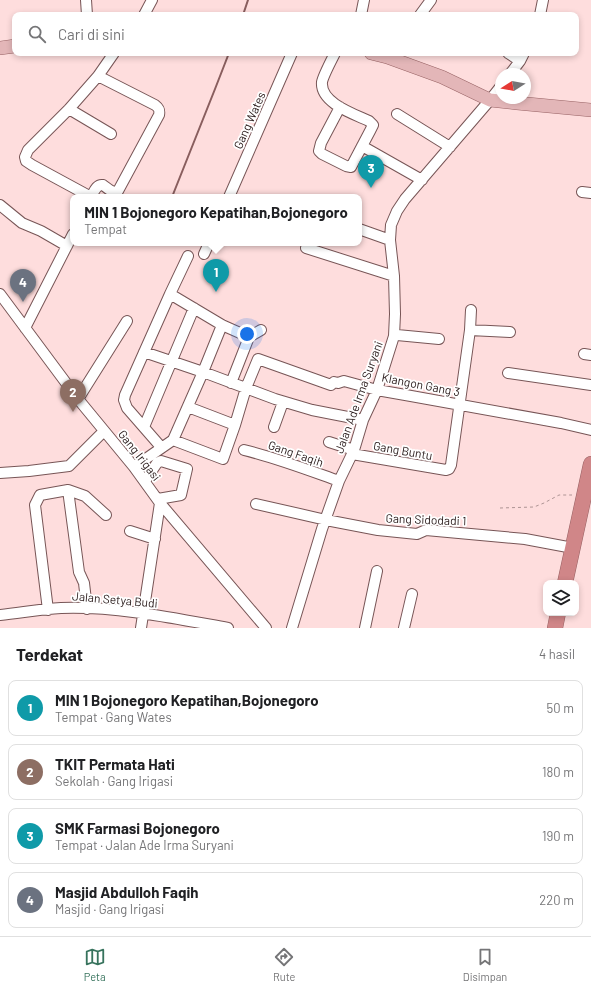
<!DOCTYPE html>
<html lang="id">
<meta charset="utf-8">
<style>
:root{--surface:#fff;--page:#f2f2f2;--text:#202124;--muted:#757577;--line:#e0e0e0;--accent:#37735d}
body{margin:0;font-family:Barlow,sans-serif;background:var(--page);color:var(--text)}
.controls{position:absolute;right:12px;bottom:12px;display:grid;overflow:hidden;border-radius:8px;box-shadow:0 2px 6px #0003}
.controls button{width:36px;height:36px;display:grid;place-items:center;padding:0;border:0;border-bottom:1px solid var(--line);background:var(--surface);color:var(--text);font:20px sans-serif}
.compass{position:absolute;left:495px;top:68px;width:36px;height:36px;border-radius:50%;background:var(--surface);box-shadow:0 2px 6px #0003;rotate:259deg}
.you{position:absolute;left:247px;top:334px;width:14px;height:14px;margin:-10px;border:3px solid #fff;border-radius:50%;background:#1a73e8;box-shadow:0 0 0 6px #1a73e833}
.badge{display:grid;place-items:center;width:26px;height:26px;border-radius:50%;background:var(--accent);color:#fff;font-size:13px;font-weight:700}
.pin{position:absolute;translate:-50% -33px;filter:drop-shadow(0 1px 2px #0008)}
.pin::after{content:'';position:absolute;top:21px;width:14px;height:12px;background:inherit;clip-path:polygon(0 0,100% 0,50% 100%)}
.popup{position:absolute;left:70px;top:194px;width:292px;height:52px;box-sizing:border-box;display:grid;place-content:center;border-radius:8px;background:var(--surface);filter:drop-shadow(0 1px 3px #0005);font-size:13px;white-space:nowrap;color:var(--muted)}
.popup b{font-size:15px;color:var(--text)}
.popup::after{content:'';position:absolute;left:50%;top:100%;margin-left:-8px;border:8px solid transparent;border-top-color:var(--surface)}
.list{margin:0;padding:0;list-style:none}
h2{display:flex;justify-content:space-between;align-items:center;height:52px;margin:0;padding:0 16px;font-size:17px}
h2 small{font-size:13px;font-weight:400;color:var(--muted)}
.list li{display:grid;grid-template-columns:26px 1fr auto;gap:12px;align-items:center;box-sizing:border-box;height:56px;margin:0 8px 8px;padding:0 8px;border:1px solid var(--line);border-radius:8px}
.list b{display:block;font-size:15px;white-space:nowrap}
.list p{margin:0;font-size:13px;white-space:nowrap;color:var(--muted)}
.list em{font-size:13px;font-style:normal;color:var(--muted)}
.icon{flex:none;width:22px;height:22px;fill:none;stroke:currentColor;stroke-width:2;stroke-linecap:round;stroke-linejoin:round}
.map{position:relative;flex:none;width:591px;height:628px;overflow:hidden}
.search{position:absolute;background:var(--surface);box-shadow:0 2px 6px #0003;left:12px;right:12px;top:12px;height:44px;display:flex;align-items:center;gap:10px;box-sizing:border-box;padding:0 14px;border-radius:8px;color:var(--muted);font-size:15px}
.sheet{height:308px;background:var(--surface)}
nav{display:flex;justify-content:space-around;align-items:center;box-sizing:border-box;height:56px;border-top:1px solid var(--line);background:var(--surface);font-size:11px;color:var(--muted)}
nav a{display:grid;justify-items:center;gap:2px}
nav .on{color:var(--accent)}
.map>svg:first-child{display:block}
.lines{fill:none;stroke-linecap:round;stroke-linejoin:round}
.stream{stroke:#895e5e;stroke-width:2}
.minor-casing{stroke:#775556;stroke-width:12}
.major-casing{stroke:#976264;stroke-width:14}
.highway-casing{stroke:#976264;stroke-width:16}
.path{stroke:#ae9494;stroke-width:1;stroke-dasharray:3 3;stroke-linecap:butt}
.minor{stroke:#fff;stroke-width:10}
.major{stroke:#e3b6b8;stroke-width:13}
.highway{stroke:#d08688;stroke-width:15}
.labels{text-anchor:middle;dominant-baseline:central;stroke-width:3.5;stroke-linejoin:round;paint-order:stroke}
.street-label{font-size:12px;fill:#2e2020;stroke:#fff}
</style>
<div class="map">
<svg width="591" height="628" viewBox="0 0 591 628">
<rect width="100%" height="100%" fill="#fedddd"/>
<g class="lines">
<!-- stream -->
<path class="stream" d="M243,15L248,0
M172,197L215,89L229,53"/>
<defs>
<path id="minor" d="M86,0L87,15
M144,15L152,0
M361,15L364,0
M420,15L431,0
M540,15L543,0
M335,53C332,59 323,76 322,82C320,103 354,114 369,121L373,125L370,131L351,167L346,166L322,154L319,151L321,143L340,107
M508,53L520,61
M510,74L520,61L524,53
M69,109L111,134
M397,114L450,147
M362,146L422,180
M582,192L591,193
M91,197L32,165L26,161L25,157L28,150L69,109L98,76L114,53
M91,197C94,192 96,184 103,185C107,188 113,194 118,191L159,115C160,110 159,108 155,105L98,76
M229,197L292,53
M0,205L22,223L41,231L67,246
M359,229L390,240
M306,248L394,276
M204,254L209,243
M0,294L78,399L134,467L160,503L266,628
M170,294L188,256
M25,328L73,234
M470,330L471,310
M394,336L397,335L439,339
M249,337L261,330
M144,352L203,372L275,399L312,410L363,420
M584,354L591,355
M508,373L591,385
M78,399L127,321
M188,407L235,425
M144,427L194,308
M274,427L283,402
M173,440L223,459L235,425L246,388L258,359L331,385L334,382L338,383L344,381L377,390L411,396L561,423L591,430
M329,442L354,450
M161,447L127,408L124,400L125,395L170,294L222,325L249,337L231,383
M244,450C277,458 308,470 339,481
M352,454L446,470L449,469L451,465L470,330L510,332
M134,467L173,440L203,372L222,325
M0,473L29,471L69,466L104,431
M145,481L157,463L161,461L187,469L181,495L158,499
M68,490L79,572L84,583L87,609
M256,504L326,520L378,530L417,534L426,530L525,539L573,548
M130,531L155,539
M48,610L35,505L40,495L68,490L85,496L106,515
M0,615C20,613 41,609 61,608C117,606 173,618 228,628
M141,628L160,503
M292,628L322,529L339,481L354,450L363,420L377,390L394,336L395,314L394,276L390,240L391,225L397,211L405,199L490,100L501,86
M365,628L377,571
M404,628L412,594"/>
<path id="major" d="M0,48L15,46
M371,53L387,57L442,77L490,100L517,103L591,110"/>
<path id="highway" d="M565,583L591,464
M555,628L558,613"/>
</defs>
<!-- minor casing -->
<use href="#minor" class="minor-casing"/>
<!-- major casing -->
<use href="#major" class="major-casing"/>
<!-- highway casing -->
<use href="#highway" class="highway-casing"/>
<!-- path -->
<path class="path" d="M500,508L534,507L544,503L559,495H572"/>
<!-- minor -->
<use href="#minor" class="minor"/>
<!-- major -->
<use href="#major" class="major"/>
<!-- highway -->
<use href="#highway" class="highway"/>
</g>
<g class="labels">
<!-- street labels -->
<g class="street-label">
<text transform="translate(249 120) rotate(-66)">Gang Wates</text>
<text transform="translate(421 384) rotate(11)">Klangon Gang 3</text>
<text transform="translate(358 397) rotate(-70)">Jalan Ade Irma Suryani</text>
<text transform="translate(403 450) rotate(10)">Gang Buntu</text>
<text transform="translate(296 453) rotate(19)">Gang Faqih</text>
<text transform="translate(140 455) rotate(52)">Gang Irigasi</text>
<text transform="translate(426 519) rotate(2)">Gang Sidodadi 1</text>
<text transform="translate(115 599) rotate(5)">Jalan Setya Budi</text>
</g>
</g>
</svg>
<div class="controls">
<button><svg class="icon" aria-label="layers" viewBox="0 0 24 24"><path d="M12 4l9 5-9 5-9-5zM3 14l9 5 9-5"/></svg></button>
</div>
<svg class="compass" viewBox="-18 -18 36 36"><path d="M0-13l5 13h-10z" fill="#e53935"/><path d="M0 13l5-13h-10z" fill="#757577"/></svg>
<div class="you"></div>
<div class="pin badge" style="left:216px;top:292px;background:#0f9aa8">1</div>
<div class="popup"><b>MIN 1 Bojonegoro Kepatihan,Bojonegoro</b>Tempat</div>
<div class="pin badge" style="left:73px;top:412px;background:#8d6e63">2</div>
<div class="pin badge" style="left:371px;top:188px;background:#0f9aa8">3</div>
<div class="pin badge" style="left:23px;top:302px;background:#6b7280">4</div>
<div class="search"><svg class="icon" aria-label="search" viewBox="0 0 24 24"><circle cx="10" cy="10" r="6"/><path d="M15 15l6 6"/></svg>Cari di sini</div>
</div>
<section class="sheet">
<h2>Terdekat<small>4 hasil</small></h2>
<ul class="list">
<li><span class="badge" style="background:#0f9aa8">1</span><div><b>MIN 1 Bojonegoro Kepatihan,Bojonegoro</b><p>Tempat · Gang Wates</p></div><em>50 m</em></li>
<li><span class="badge" style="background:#8d6e63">2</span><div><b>TKIT Permata Hati</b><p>Sekolah · Gang Irigasi</p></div><em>180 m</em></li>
<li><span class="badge" style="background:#0f9aa8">3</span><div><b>SMK Farmasi Bojonegoro</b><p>Tempat · Jalan Ade Irma Suryani</p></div><em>190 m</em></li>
<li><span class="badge" style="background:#6b7280">4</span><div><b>Masjid Abdulloh Faqih</b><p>Masjid · Gang Irigasi</p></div><em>220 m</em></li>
</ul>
</section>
<nav>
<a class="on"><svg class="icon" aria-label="map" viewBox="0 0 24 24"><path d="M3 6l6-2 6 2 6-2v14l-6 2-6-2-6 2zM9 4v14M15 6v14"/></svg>Peta</a>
<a><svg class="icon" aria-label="directions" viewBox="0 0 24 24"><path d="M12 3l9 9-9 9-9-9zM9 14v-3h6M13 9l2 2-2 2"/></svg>Rute</a>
<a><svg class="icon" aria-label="saved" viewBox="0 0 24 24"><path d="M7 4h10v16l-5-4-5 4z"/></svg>Disimpan</a>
</nav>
